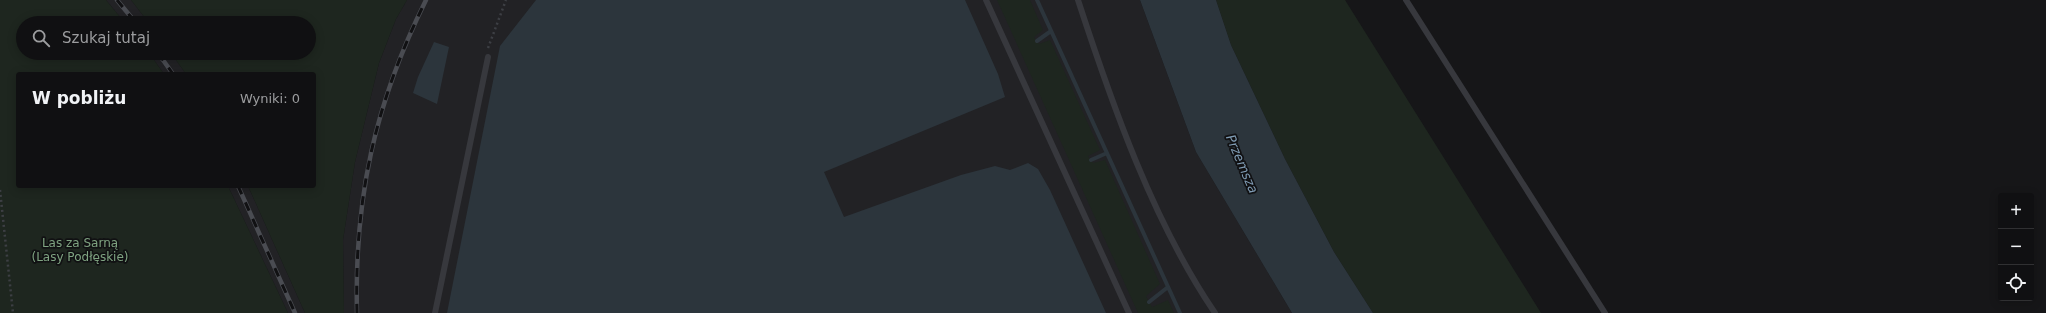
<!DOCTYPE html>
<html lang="pl">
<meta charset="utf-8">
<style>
:root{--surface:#101012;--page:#1e1e20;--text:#f1f3f6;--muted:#9c9d9f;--line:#303032}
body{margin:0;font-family:"DejaVu Sans",sans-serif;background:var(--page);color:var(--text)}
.controls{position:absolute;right:12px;bottom:12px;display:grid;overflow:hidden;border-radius:4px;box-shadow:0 2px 10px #0003}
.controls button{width:36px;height:36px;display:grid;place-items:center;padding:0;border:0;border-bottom:1px solid var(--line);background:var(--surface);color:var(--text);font:20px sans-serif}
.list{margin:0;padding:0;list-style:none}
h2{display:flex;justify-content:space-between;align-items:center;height:52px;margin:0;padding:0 16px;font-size:17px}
h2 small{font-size:13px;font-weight:400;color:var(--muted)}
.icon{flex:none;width:22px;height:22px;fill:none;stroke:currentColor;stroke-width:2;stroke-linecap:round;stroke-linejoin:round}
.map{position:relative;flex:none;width:2046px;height:313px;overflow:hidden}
.search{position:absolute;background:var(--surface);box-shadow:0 2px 10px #0003;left:16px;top:16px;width:300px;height:44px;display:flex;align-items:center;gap:10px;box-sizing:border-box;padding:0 14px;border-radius:22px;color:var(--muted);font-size:15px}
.panel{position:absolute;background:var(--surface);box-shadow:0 2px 10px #0003;left:16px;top:72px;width:300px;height:116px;border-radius:4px}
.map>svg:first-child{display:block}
.built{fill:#222225}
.green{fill:#1e261f}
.water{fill:#2c353c}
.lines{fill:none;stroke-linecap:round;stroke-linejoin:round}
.stream{stroke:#2c353c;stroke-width:4}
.path{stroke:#3d3f44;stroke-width:2.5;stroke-dasharray:2 3;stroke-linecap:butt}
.service{stroke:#37383d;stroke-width:6}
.rail-casing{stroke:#4a4c52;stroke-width:4.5}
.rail{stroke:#111113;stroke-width:3;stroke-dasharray:9;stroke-linecap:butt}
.labels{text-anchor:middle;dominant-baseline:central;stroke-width:3.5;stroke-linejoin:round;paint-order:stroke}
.park-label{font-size:12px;fill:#7fa381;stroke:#111113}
.water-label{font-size:13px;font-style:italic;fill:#7f9bb3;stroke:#111113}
</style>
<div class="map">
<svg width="2046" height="313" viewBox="0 0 2046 313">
<rect width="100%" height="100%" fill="#161618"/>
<!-- built -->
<path class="built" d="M106,0H131L149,23H125Z
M407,0H1140L1196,152L1292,313H344L343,240L355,162L379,63L396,19Z
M149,53H171L186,74H164Z
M228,186H248L305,313H288Z"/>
<!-- green -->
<path class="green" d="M0,0H106L125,23H23V53H149L164,74H18V186H228L288,313H0Z
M131,0H407L396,19L379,63L355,162L343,240L344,313H305L248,186H314V74H186L171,53H309V23H149Z
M997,0H1030L1043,30L1034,37L1039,44L1050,40L1100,150L1088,156L1093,163L1105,160L1160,284L1146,296L1152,307L1168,300L1174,313H1138Z
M1216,0H1345L1541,313H1373L1334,252L1285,159L1231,45Z"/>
<!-- water -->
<path class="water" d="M536,0H965L998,74L1005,97L824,172L844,217L961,175L995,166L1010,170L1028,163L1038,169L1050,190L1106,313H447L500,46Z
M1140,0H1216L1231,45L1285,159L1334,252L1373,313H1292L1196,152Z
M434,42L449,47L437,104L413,93L418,77Z"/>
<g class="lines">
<!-- stream -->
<path class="stream" d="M1037,0L1180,313
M1037,41L1051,31
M1091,160L1107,153
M1149,302L1168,287"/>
<!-- path -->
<path class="path" d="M488,48L506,0
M0,190L13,313"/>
<!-- service -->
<path class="service" d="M986,0L1129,313
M1078,0C1112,104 1153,222 1215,313
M1406,0L1605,313
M435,313L488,57"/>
<defs>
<path id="rail" d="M117,0L136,23
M158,53L173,74
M238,186L295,313
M357,313C354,198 375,103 426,0"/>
</defs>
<!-- rail casing -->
<use href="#rail" class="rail-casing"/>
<!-- rail -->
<use href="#rail" class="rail"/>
</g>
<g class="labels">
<!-- park labels -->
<g class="park-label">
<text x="80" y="243">Las za Sarną<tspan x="80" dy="14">(Lasy Podłęskie)</tspan></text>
</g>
<!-- water labels -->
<g class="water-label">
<text transform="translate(1242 164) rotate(67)">Przemsza</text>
</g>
</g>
</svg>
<div class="controls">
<button>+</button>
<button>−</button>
<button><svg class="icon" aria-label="locate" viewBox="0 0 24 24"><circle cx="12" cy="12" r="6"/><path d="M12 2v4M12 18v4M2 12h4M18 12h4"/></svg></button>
</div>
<div class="search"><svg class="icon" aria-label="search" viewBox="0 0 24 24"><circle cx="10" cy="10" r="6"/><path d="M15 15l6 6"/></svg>Szukaj tutaj</div>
<section class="panel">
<h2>W pobliżu<small>Wyniki: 0</small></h2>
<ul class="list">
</ul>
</section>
</div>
